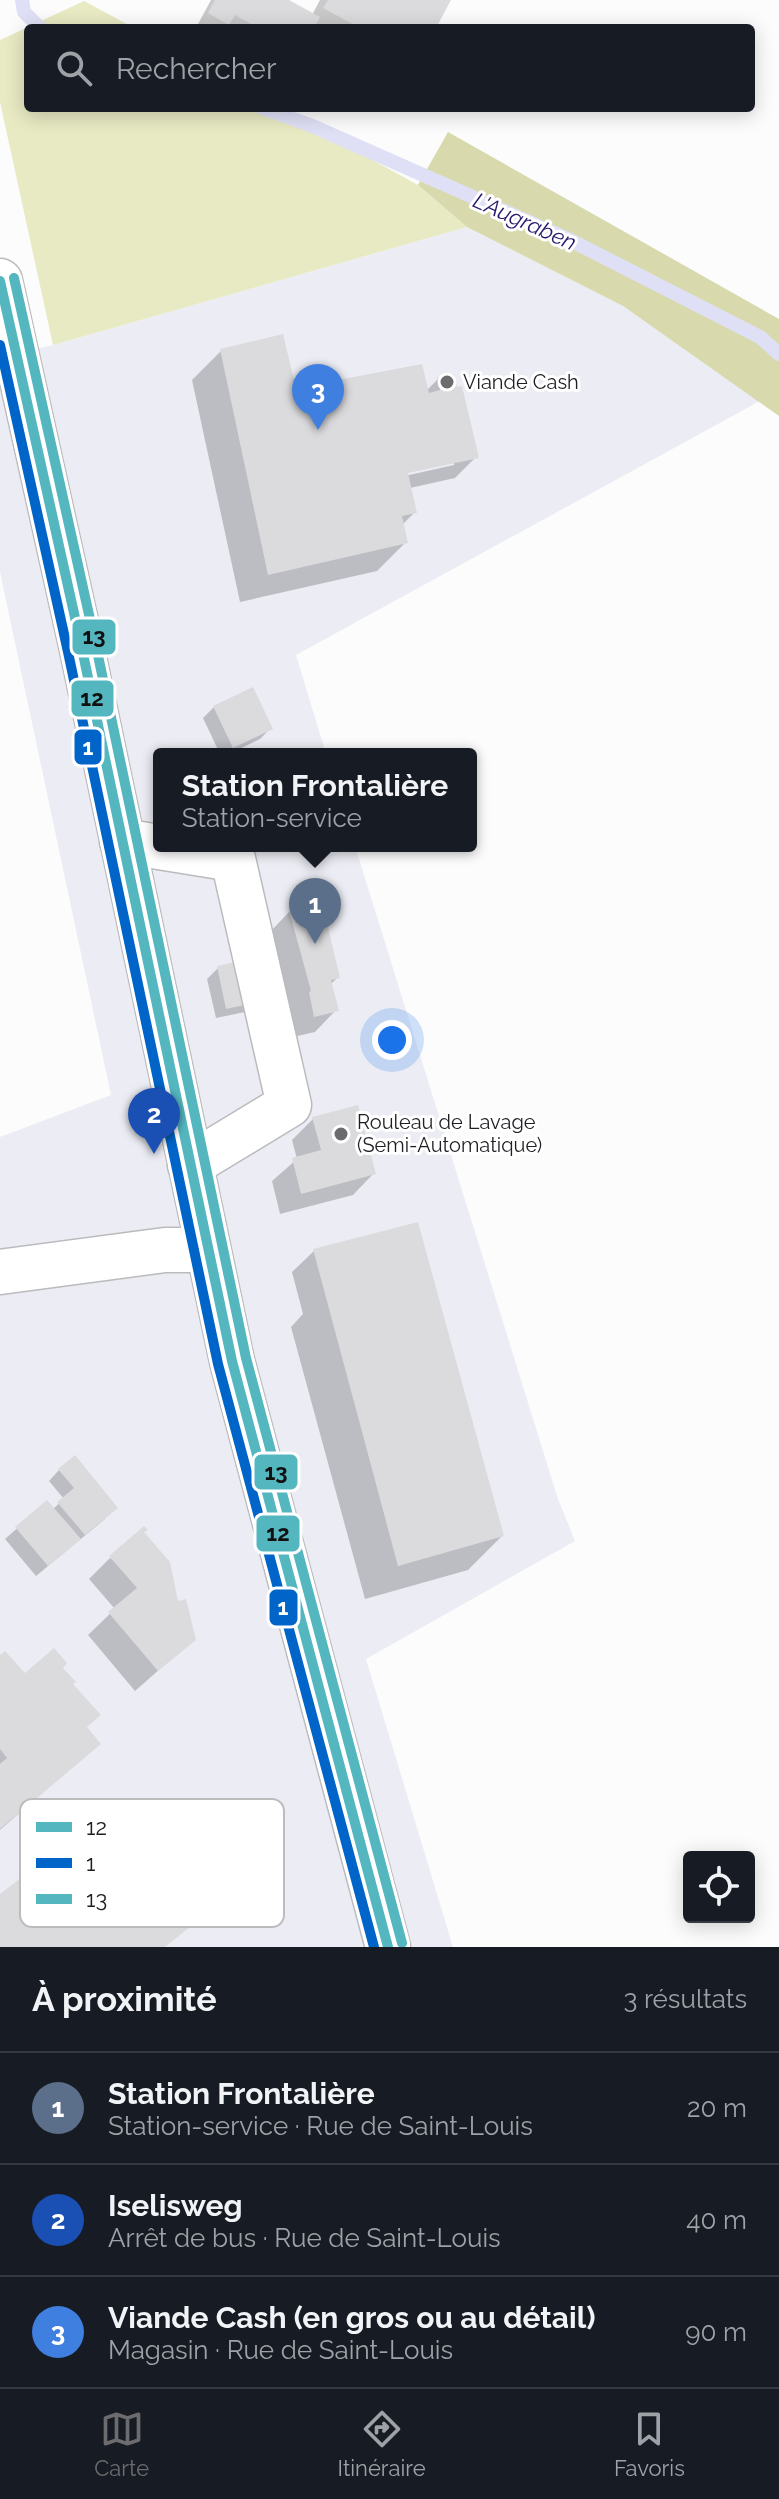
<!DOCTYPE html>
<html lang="fr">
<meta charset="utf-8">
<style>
:root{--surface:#171b24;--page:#20242c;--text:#f1f3f6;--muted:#9ea1a6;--line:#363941;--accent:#6c6c6f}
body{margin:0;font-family:Raleway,sans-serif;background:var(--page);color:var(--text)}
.controls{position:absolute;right:24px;bottom:24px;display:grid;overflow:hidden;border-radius:8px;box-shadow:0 4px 20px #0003}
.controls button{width:72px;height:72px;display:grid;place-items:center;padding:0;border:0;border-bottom:2px solid var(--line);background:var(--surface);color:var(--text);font:40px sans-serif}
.you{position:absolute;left:392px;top:1040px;width:28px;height:28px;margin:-20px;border:6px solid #fff;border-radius:50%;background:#1a73e8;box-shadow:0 0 0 12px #1a73e833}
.badge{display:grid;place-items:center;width:52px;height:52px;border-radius:50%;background:var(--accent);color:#fff;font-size:26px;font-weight:700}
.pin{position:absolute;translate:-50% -66px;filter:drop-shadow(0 2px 4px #0008)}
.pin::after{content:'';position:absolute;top:42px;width:28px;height:24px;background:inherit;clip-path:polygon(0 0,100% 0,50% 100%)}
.popup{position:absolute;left:153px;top:748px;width:324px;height:104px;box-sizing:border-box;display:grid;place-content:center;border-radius:8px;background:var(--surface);filter:drop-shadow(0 2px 6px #0005);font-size:26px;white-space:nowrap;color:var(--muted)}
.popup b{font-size:30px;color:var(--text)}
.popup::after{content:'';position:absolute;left:50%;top:100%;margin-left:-16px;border:16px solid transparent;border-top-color:var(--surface)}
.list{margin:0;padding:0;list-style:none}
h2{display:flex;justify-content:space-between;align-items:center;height:104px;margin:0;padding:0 32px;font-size:34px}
h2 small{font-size:26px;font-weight:400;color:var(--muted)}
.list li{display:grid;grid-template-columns:52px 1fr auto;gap:24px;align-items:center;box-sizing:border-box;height:112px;padding:0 32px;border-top:2px solid var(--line)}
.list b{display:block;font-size:30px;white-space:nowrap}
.list p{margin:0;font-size:26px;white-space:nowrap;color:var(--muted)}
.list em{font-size:26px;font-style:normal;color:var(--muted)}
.icon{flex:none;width:44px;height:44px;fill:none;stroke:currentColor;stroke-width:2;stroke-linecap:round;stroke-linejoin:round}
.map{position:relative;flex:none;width:779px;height:1947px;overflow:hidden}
.search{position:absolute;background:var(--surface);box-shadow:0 4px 20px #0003;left:24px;right:24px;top:24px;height:88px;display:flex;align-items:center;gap:20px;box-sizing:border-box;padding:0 28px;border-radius:8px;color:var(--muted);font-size:30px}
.sheet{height:440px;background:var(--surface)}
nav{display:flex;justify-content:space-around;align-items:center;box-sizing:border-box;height:112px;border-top:2px solid var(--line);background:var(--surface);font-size:22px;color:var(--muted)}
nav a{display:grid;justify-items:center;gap:4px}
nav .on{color:var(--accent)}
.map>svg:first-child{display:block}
.built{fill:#ecedf4}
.green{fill:#e8eac3}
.forest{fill:#d8daae}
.shadow{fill:#0003;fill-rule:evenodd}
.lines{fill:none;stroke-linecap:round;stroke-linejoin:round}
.stream{stroke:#dfe0f5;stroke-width:14}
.building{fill:#dbdbde}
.minor-casing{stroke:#bbbbbe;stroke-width:47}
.major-casing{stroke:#bbbbbe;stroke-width:47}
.minor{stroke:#fff;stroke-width:44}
.major{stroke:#fff;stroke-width:44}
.bus-1-casing{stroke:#fff;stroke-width:16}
.bus-2-casing{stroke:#fff;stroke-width:16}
.bus-3-casing{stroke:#fff;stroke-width:16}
.bus-1{stroke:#54b7c0;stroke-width:10}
.bus-2{stroke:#0064c8;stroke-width:10}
.bus-3{stroke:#54b7c0;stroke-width:10}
.poi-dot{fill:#6c6c6f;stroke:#fff;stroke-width:3}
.labels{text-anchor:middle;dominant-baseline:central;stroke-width:6;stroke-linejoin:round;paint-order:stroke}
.poi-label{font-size:20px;fill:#1e1e23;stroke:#fff;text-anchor:start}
.water-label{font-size:22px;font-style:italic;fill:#28186c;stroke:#fff}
.key{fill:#fff;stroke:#bcbcbd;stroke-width:2}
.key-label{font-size:22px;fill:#1e1e23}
.line-badge{stroke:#fff;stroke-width:3}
.badge-label{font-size:22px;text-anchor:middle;font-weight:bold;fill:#fff}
.pale-badge-label{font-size:22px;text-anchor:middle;font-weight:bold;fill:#111}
</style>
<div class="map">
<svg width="779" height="1947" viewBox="0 0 779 1947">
<rect width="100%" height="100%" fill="#fcfcfd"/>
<!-- built -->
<path class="built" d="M467,227L623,306L760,401L296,655L326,754H159V846H355L558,1499L575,1541L366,1659L453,1947H0V1137L111,1095L0,572V357L53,345Z"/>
<!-- green -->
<path class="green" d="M84,1L134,28H28V108H278L418,185L467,227L53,345L0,102V40Z"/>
<!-- forest -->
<path class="forest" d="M448,132L779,319V416L623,306L467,227L418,185Z"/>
<!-- shadow -->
<path class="shadow" d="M211,0H284L312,15L320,0H449L433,28H205L198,24Z
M221,351L295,390L426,391L438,379L476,457L455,478L410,488L415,512L402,525L406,542L377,571L240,602L192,380ZM454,461V465L400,477L399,473Z
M214,707L271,728L260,739L229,754H220L203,718Z
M290,911L337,978L330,985L336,1010L315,1032L293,1037L269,933Z
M218,968L269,1007L216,1018L207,979Z
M313,1119L374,1173L353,1195L280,1214L272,1181L297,1159L292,1140Z
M314,1251L502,1536L468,1570L365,1599L291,1327L303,1314L292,1272Z
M59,1470L105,1519L36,1576L5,1539L47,1502L53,1509L64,1499L49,1481Z
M110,1558L176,1603L194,1639L135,1691L88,1635L115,1609L89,1579Z
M0,1658L25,1676L60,1668L71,1684L85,1728L98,1744L0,1830Z"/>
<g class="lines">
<!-- stream -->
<path class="stream" d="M22,0L24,12L40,28
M262,108L310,125L570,240L760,337L779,354"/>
</g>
<!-- building -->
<path class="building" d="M215,0H289L320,17L314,28H258L235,15L229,25L208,13Z
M328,0H451L436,28H360L323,8Z
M283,334L296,388L422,364L429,393L440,390L437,377L454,374L457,387L462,386L479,458L408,473L417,513L402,516L408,543L268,575L220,349Z
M253,687L273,729L233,748L213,706Z
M322,902L340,978L331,980L339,1011L314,1017L309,992L311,991L289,910Z
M272,954L282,997L226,1009L217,966Z
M358,1105L376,1174L301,1194L292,1158L321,1150L312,1117Z
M418,1222L504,1536L398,1566L313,1249Z
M75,1455L118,1508L85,1535L57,1502L74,1488L58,1469Z
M47,1500L81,1539L48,1566L15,1527Z
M144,1526L148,1530L144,1532L170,1562L178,1601L186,1599L196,1640L158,1671L108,1612L137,1588L109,1556Z
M54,1648L67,1663L63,1668L76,1682L73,1684L101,1715L87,1727L101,1744L0,1829V1764L7,1758L0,1749V1655L5,1651L25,1673Z
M107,1811L195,1923L165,1947H0V1894Z"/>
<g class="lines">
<defs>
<path id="minor" d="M122,841L233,859L289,1105L190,1165
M0,1272L165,1250H207"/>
<path id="major" d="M0,281L82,649L232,1361L388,1947"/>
</defs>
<!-- minor casing -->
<use href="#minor" class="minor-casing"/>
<!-- major casing -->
<use href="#major" class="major-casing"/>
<!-- minor -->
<use href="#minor" class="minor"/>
<!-- major -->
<use href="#major" class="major"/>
<defs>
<path id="bus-1" d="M0,281L82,649L232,1361L388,1947"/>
<path id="bus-2" d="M0,345L68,652L218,1364L374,1947"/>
<path id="bus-3" d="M14,278L96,646L246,1358L402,1943"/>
</defs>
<!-- bus-1 casing -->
<use href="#bus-1" class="bus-1-casing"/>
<!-- bus-2 casing -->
<use href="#bus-2" class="bus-2-casing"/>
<!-- bus-3 casing -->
<use href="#bus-3" class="bus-3-casing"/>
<!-- bus-1 -->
<use href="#bus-1" class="bus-1"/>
<!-- bus-2 -->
<use href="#bus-2" class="bus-2"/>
<!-- bus-3 -->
<use href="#bus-3" class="bus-3"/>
</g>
<!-- markers -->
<g class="poi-dot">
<circle cx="447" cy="382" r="8"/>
<circle cx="341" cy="1134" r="8"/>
</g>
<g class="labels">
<!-- poi labels -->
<g class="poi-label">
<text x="463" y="382">Viande Cash</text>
<text x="357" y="1122">Rouleau de Lavage<tspan x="357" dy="23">(Semi-Automatique)</tspan></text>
</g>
<!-- water labels -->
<g class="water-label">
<text transform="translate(525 221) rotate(24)">L'Augraben</text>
</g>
</g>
<!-- legend -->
<rect x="20" y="1799" width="264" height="128" rx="12" class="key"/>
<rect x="36" y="1822" width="36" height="10" fill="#54b7c0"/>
<rect x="36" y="1858" width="36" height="10" fill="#0064c8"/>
<rect x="36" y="1894" width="36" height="10" fill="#54b7c0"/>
<g class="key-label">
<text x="86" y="1835">12</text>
<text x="86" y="1871">1</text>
<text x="86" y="1907">13</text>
</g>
<g class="line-badge">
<rect x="71" y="618" width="46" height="38" rx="8" fill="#54b7c0"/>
<rect x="70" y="679" width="45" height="39" rx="8" fill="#54b7c0"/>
<rect x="73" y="728" width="30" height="38" rx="8" fill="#0064c8"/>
<rect x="253" y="1453" width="46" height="38" rx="8" fill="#54b7c0"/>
<rect x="255" y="1514" width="46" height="39" rx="8" fill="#54b7c0"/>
<rect x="268" y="1588" width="31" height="39" rx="8" fill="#0064c8"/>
</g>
<g class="badge-label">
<text x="88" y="755">1</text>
<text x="283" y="1615">1</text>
</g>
<g class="pale-badge-label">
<text x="94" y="644">13</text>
<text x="92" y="706">12</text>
<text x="276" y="1480">13</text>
<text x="278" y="1541">12</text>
</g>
</svg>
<div class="controls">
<button><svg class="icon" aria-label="locate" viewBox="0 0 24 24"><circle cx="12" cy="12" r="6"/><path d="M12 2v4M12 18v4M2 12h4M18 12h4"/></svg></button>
</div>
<div class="you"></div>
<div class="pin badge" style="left:315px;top:944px;background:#5c6f8a">1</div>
<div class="popup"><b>Station Frontalière</b>Station-service</div>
<div class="pin badge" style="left:154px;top:1154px;background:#1a4fb4">2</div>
<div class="pin badge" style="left:318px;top:430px;background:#3f7fe0">3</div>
<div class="search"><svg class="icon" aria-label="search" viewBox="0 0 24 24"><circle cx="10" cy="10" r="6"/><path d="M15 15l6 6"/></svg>Rechercher</div>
</div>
<section class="sheet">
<h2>À proximité<small>3 résultats</small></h2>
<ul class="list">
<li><span class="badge" style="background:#5c6f8a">1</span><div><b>Station Frontalière</b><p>Station-service · Rue de Saint-Louis</p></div><em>20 m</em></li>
<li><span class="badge" style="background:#1a4fb4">2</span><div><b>Iselisweg</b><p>Arrêt de bus · Rue de Saint-Louis</p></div><em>40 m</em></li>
<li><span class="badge" style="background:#3f7fe0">3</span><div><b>Viande Cash (en gros ou au détail)</b><p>Magasin · Rue de Saint-Louis</p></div><em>90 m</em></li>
</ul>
</section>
<nav>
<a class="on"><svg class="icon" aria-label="map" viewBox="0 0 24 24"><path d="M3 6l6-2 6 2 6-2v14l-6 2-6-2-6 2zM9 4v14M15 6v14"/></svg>Carte</a>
<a><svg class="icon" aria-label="directions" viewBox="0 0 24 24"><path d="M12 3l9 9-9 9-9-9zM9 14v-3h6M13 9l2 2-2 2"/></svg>Itinéraire</a>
<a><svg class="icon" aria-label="saved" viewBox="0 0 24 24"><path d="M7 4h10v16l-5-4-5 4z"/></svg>Favoris</a>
</nav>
